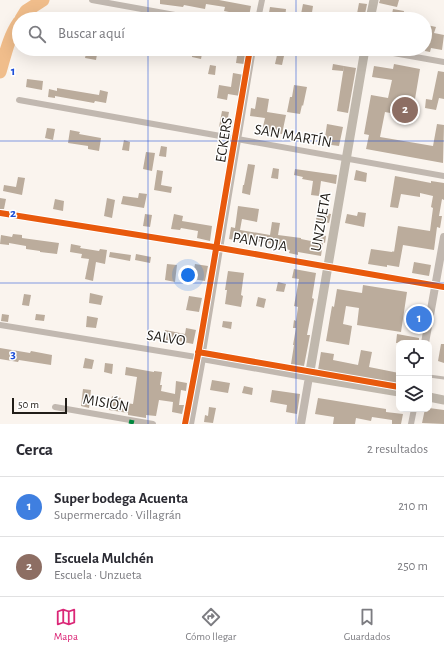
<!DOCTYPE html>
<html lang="es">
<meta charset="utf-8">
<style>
:root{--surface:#fff;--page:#f7f7f7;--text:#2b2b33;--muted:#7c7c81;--line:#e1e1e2;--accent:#db2777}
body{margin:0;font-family:"Alegreya Sans",sans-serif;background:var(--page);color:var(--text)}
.controls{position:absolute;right:12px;bottom:12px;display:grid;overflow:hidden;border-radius:8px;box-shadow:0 4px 16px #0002}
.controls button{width:36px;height:36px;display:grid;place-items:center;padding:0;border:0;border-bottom:1px solid var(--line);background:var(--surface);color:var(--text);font:20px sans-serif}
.scale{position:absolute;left:12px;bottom:10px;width:55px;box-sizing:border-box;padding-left:4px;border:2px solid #201c17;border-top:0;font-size:11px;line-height:14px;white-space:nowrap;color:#201c17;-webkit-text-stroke:3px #fff;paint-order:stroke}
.you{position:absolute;left:188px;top:275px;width:14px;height:14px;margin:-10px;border:3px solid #fff;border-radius:50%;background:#1a73e8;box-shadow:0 0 0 6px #1a73e833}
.badge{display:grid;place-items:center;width:26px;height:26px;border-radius:50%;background:var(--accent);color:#fff;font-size:13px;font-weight:700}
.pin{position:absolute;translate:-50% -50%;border:2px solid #fff;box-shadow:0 1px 4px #0006}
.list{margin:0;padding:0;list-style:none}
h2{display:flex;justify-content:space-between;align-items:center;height:52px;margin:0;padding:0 16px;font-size:17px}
h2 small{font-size:13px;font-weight:400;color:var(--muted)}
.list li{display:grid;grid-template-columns:26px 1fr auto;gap:12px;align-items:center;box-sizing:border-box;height:60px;padding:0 16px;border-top:1px solid var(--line)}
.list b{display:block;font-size:15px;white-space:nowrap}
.list p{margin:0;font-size:13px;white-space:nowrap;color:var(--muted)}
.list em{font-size:13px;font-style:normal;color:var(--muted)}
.icon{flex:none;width:22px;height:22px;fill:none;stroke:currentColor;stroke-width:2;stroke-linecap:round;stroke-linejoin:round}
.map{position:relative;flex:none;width:444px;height:424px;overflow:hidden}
.search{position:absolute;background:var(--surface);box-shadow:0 4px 16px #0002;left:12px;right:12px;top:12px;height:44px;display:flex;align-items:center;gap:10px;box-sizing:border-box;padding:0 14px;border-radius:22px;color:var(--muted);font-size:15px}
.sheet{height:172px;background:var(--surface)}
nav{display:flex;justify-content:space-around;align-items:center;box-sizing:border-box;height:56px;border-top:1px solid var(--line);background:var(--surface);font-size:11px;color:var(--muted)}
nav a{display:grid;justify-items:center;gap:2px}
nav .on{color:var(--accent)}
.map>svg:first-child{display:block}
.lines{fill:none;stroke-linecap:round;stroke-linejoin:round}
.river{stroke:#f0bd8b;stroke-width:13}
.building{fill:#bbac9c}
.service{stroke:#c1b8b0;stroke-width:3}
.minor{stroke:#c1b8b0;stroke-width:6}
.tertiary{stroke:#c1b8b0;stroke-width:8}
.secondary{stroke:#c0b8ad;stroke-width:9}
.quiet{stroke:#00873e;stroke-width:5;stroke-dasharray:10 5;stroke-linecap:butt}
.cycleway-casing{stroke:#fff;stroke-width:8}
.cycleway{stroke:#e8590c;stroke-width:6}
.grid{fill:none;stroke:#1d4ed8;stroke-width:1;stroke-opacity:0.55}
.labels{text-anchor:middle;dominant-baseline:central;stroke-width:3;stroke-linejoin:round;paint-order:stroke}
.street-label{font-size:15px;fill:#201c17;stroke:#fff}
.grid-label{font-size:13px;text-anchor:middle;font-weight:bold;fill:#1d4ed8;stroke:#fff;stroke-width:3;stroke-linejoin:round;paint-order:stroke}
</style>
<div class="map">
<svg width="444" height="424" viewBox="0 0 444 424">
<rect width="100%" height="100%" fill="#faf4ee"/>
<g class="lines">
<!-- river -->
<path class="river" d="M21,19L26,11L43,0
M0,72C5,55 9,36 19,22"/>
</g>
<!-- building -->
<path class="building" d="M160,0H219L251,6L249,16L224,11L225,7L206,4L205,9L184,5L183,7L160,4Z
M380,0H399L397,7L379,3Z
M359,3L367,4L364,19H356Z
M303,4L313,6L311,19H300Z
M270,7L286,9L285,19L268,18Z
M393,9L404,11L403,19H391Z
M427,25L436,27L434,33L444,35L442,50L431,48L430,52L425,51V35Z
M87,49H98L96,60L85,58Z
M176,49H203L201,59L192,57V55L176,52Z
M238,49H247L244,64L236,63Z
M277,55L284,56L282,65L275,64Z
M333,64L344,66L343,71L332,70Z
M394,64L420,69L412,117L385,112L380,137L433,146L437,124L444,125L443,163L366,149L369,135L364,134L371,95L388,98L392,80L372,77L374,66L393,69Z
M210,65L216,66L215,75L208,74Z
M344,66L356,68L348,113L337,111Z
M438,71L444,72V99L439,98L436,110L425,108L426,99L432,100Z
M233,73L244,75L240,96L228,94L227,100L217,98L219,85L231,87Z
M27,79L43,81L42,90L26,87Z
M294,85L307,87L303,106L302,105L300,114L287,112L290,97H292Z
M57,88L99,95L100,90L108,92L106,103L95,101L94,103L55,96V98L48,97L49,89L57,91Z
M257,97L269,99L267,112L286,115L282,134L262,131L265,118L250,116L251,108L255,109Z
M222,111L229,112L226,128L219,127Z
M327,124L343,127L339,146L324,144Z
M47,128L55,129L53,140L45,138Z
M70,130L80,132L79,134L101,138L99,151L88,149V146L68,143Z
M124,140L130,142L129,151L122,150Z
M161,146L167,147L166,157L159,156Z
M146,152L155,153L152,171L143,169Z
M248,164L255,165L250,195L242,193L243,185H244Z
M273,168L279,169L278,179L271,178Z
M295,169L337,175L336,184L321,181L319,196L311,195L313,181L302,179L303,177L294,175Z
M157,170L163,171L161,185L172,187L171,193L154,190Z
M356,170L367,173L366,182L354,180Z
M395,176L431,183V181L444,183V200L442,199L439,216H442L440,228L437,227L434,250L403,245L399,267L387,265V267L368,264L371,249L392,252L393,251L394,252L398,226L430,231L433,208L431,207L433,196L420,193V197L401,194L398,208L390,207Z
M18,177L25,178L22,195L3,191L4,185L16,187Z
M139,193L147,194L144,208L121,204L123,196L138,198Z
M0,198L6,199L4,209H0Z
M107,198L115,200L112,218L104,216Z
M55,199L64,201L63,211L53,209Z
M238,206L259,209L257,222L242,219L240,230L270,235L272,222L280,223L278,235L301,238V239L316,242L318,234L326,236L325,243L323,242L321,256L298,252V255L289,253L290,250L279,248V245L250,240L249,242L229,239L231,227L235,228Z
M317,212L331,214L329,223L316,220Z
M358,212L366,213L364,227L345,223L347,214L357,216Z
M145,214L152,215L150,227L143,226Z
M174,214L183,216L182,221L212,226L210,241L197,238L198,231L181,228L180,230L171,229Z
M13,234L22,235V238L59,243L57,254L40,252V251L26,249V246L9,243V245L0,244L1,235L12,237Z
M71,244L81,246L80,248L99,251L100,249L107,250L105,264L96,262L93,281L85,279L89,259L81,258L82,254L70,252Z
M110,252L131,255L130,261L109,257Z
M136,254L151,257L150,263L135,260Z
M414,262L431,265L429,276L412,273Z
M167,264L177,265L175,282L165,280Z
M195,264L208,266L205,281L192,279Z
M294,269L316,273L312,298L314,299L307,335H310L304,366L291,364L294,345H293L296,328H293L294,320L296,321L298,307L294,306L299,279L292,278Z
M228,271L244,273L241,295L243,296L241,307L225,304L227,290H225Z
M278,282L286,284L284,292L276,291Z
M363,285L407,292L401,332L357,325L359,308L346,306L343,324L352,326L349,345L326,341L332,306L334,307L337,289L362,293Z
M90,293L103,296L101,305L89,303Z
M24,294L31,295L29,306L22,305Z
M189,296L202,298L199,312L186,310Z
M258,297L266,299L264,308L256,306Z
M2,314L9,315L8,322L1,321Z
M36,314L45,315L44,321L35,320Z
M87,316L98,318L96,328L86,327Z
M223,321L232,322L231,329L222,327Z
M186,328L196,330L193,344L174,340L173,344L163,342L165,330L185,334Z
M397,334L419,338V343H396Z
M441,344H444V363L438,361Z
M0,348L30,353L31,351L52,355L51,365L19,360L18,362L0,359Z
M361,350L372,352L369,367L399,373V384L318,370L321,352L334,354L333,360L358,365Z
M85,358L94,360L92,369L83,368Z
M105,363L113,364L112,374L104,372Z
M126,367L154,372V371L162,372L160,385H162L161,391L175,394L176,381L187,383L186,391L181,390L179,405H184L182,414L172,412L173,402L159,400L156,416L146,415V418L128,415V413L109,410L112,396L121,398L120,402L133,404L137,377L125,375Z
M212,380L230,383L228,393L210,390Z
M244,386L253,388L252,395L242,393Z
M83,389L91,390L89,408L81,406Z
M272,390L300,394L297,414L286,412L287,405L270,402Z
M318,398L386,409V412L403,414L401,424H392V420L372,417L371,421L356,418L355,424H333L334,417L315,414Z
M209,407L216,408L213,423L204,422L205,415L208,416Z
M429,408L444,410V424L422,423L425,409H429Z"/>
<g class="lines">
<!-- service -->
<path class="service" d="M429,376L444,378"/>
<!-- minor -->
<path class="minor" d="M92,0L197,19
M258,19L262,0
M371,49L444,62
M19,100L444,176
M0,213L220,248L444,287
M0,325L202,358L253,49
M55,407L153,424
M411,424L414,409"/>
<!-- tertiary -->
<path class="tertiary" d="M425,343L444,237
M190,424L202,358L309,377L301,424"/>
<!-- secondary -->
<path class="secondary" d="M370,19L374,0
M365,49L309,377L399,392
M429,397L444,400"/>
<!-- quiet -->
<path class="quiet" d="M131,424L132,420"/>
<defs>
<path id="cycleway" d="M0,213L220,248L444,287
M198,352L399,387
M185,424L198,355L250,49"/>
</defs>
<!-- cycleway casing -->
<use href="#cycleway" class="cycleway-casing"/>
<!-- cycleway -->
<use href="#cycleway" class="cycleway"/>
</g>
<!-- grid -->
<path class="grid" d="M148,0V19M296,0V19M148,49V424M296,49V424M0,141H444M0,283H444"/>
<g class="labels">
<!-- street labels -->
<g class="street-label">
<text transform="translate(293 136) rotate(10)">SAN MARTÍN</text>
<text transform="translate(224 140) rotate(-81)">ECKERS</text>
<text transform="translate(321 222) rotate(-80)">UNZUETA</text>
<text transform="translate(260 242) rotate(10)">PANTOJA</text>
<text transform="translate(166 338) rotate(9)">SALVO</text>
<text transform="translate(106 403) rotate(10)">MISIÓN</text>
</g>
</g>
<g class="grid-label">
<text x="13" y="75">1</text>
<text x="13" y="217">2</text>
<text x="13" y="358">3</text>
</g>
</svg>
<div class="controls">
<button><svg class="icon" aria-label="locate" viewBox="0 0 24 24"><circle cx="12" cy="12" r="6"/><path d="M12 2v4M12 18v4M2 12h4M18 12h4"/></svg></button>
<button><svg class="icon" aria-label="layers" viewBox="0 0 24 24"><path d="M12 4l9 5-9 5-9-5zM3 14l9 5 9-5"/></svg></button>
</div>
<div class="scale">50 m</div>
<div class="you"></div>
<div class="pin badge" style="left:419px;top:319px;background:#3f7fe0">1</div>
<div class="pin badge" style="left:405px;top:110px;background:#8d6e63">2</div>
<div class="search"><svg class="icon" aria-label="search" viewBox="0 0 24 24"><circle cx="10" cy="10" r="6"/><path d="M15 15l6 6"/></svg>Buscar aquí</div>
</div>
<section class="sheet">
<h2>Cerca<small>2 resultados</small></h2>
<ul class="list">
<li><span class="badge" style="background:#3f7fe0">1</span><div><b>Super bodega Acuenta</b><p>Supermercado · Villagrán</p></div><em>210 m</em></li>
<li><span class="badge" style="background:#8d6e63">2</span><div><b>Escuela Mulchén</b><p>Escuela · Unzueta</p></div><em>250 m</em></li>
</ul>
</section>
<nav>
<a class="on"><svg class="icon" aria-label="map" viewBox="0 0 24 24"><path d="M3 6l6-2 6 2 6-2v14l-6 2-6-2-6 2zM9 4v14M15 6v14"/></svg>Mapa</a>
<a><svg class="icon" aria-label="directions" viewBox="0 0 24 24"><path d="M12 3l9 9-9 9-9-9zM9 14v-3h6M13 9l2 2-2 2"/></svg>Cómo llegar</a>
<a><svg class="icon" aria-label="saved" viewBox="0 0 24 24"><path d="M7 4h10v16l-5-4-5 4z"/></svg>Guardados</a>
</nav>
